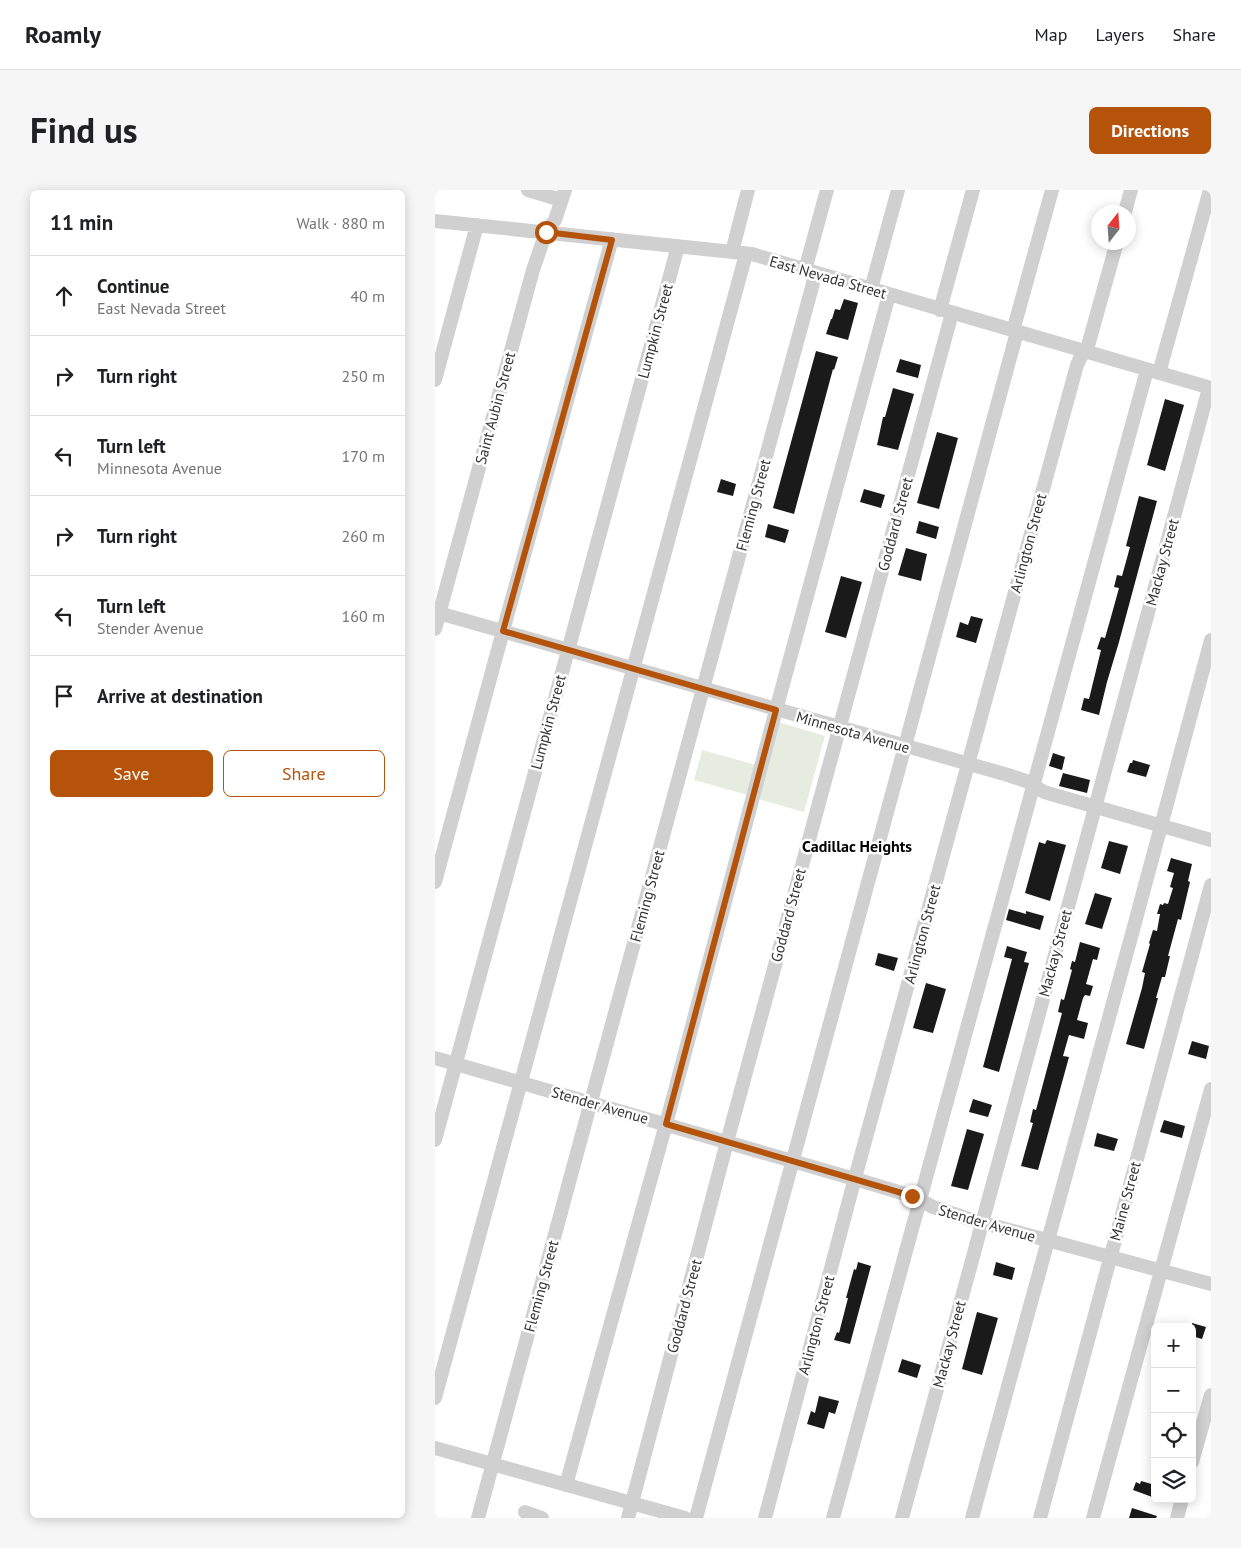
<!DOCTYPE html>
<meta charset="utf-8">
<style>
:root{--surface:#fff;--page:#f6f6f6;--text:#202124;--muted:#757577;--line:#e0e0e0;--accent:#b45309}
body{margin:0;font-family:"PT Sans",sans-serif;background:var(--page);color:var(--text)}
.controls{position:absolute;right:15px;bottom:15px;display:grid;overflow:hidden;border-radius:8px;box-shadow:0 2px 12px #0003}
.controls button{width:45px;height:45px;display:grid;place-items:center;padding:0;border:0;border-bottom:1px solid var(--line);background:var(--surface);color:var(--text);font:25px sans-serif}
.compass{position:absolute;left:656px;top:15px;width:45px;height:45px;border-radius:50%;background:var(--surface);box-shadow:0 2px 12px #0003;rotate:17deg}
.stop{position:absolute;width:15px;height:15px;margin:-11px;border:4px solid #b45309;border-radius:50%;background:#fff}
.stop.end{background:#b45309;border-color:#fff;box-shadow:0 1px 5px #0008}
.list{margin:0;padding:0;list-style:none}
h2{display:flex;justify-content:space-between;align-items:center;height:65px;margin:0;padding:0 20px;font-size:21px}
h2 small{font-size:16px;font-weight:400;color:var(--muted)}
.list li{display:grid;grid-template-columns:32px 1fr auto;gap:15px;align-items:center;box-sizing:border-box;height:80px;padding:0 20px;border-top:1px solid var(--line)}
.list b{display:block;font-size:19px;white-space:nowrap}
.list p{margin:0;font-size:16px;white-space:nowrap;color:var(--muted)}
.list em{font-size:16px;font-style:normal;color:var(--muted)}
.actions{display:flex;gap:10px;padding:15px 20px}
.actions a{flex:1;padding:11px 0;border:1px solid var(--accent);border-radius:8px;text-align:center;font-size:18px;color:var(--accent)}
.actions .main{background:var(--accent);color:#fff}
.icon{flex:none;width:28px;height:28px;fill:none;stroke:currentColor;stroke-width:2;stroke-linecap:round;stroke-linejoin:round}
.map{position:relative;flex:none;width:776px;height:1328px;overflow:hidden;border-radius:8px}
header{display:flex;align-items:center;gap:30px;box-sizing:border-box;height:70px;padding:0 25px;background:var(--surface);border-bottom:1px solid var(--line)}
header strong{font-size:24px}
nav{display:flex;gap:28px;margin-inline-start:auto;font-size:18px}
.intro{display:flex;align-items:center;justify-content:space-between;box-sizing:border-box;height:120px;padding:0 30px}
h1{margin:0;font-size:35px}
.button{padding:12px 22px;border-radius:8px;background:var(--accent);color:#fff;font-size:18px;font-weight:700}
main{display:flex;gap:30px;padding:0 30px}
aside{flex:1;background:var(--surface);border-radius:8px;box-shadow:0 2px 12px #0003}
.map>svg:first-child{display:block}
.green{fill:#e6ecdf}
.building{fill:#1a1a1a}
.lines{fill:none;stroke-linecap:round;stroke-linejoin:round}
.minor{stroke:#d0d0d0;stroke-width:14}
.route{stroke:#b45309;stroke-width:6}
.labels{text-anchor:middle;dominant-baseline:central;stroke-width:5;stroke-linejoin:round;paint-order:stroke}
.street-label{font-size:15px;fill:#333;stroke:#fff}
.neighbourhood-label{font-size:16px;font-weight:bold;fill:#000;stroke:#fff}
</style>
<header>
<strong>Roamly</strong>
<nav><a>Map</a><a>Layers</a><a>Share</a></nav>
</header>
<div class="intro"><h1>Find us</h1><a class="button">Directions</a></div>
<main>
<aside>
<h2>11 min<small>Walk · 880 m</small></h2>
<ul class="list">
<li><svg class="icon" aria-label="ahead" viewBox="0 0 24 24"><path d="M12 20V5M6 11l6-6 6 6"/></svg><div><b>Continue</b><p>East Nevada Street</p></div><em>40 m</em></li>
<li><svg class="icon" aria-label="right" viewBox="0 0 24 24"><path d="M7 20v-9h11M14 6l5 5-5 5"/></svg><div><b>Turn right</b></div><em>250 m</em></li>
<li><svg class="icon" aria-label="left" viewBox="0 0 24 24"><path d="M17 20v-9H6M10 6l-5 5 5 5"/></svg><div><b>Turn left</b><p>Minnesota Avenue</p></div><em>170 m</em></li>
<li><svg class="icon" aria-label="right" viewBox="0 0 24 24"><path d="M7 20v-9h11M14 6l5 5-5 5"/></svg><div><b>Turn right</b></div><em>260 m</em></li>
<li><svg class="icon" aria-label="left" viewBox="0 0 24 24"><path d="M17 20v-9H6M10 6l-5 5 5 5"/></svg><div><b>Turn left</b><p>Stender Avenue</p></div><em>160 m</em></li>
<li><svg class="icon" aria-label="arrive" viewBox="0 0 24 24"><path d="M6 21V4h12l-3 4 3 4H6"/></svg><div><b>Arrive at destination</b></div></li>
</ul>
<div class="actions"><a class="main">Save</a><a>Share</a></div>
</aside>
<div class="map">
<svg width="776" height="1328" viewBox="0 0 776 1328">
<rect width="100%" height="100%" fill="#fff"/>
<!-- green -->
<path class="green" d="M340,531L390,546L369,622L320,608Z
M267,560L321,575L313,605L259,590Z"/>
<!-- building -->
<path class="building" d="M409,109L423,113L413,150L391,144L396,129H397L400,119L405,120Z
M381,161L403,167L399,180L398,179L359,324L338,318Z
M465,169L486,175L483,188L461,182Z
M458,198L479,204L463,260L442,255L448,227H450Z
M730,209L749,215L730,281L712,275Z
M502,242L523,248L504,319L482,313Z
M286,289L301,294L298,306L282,302Z
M429,299L450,305L446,318L425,312Z
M704,306L722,311L684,452L672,492L664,525L646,520L649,508L654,509L666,460L662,459L666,447L670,448L676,427L684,398L679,397L682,385L687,386L695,357L691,356Z
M484,331L504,337L501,349L481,343Z
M333,334L354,340L350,353L330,347Z
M471,358L492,364L486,391L463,385Z
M406,386L427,392L411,448L390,442Z
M536,426L548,429L541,453L521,447L525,432L533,435Z
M618,563L630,567L627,580L614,576Z
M698,570L715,575L711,587L692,582L695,573H697Z
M628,583L655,590L652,603L624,596Z
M612,650L631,655L615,711L590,703L604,652L610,654Z
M674,651L693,656L685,684L666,678Z
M736,668L757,674L753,691L755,692L746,730L743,729L733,766H735L730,787H727L721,808H723L709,859L691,854L707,798L710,783L707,782L715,754L714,753L718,740L722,741L725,724H722L725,714L728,715L729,713L733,714L738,698L735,697L739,683L732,681Z
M660,703L677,708L667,739L650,734Z
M574,719L591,724V721L609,726L605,740L571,730Z
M645,752L665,758L662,770L658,769L651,794L658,796L655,806L650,805L648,808L642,830L653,833L649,849L634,845L628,866L634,867L603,980L586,976L598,933L595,932L598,919L601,920L627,823L623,822L626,809L629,810L637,780L635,779L637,771L640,772Z
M572,756L592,762L589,772L594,773L564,882L548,877L577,769L569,767Z
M443,763L463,768L459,781L440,775Z
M491,793L511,799L498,843L478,838Z
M757,851L774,856L771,869L753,864Z
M538,909L557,915L553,927L534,922Z
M729,930L750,936L747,948L725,942Z
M532,939L549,944L533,1000L516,996Z
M662,943L683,949L679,961L659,956Z
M423,1072L436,1076L415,1154L399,1150L402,1142L404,1143L413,1108H411L419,1079L421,1080Z
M561,1072L580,1078L577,1090L558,1085Z
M542,1122L563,1128L547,1185L527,1179Z
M757,1133L771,1137L767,1149L757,1146Z
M467,1169L486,1175L482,1188L463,1182Z
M384,1206L404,1211L400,1224L394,1222L389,1239L372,1234L376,1221L380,1223Z
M706,1291L720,1295V1308L698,1300L701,1292L705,1294Z
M697,1318L722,1326L721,1328H694Z"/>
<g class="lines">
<!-- minor -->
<path class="minor" d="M93,0L126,10
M690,22L696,0
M0,31L317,64L776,198
M297,62L313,0
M370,80L392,0
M436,99L463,0
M505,120L538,0
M578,141L617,0
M651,163L682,52
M724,183L775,0
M0,190L42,35
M0,422L573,585L591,591L609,602L776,650
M0,439L98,80L111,42L120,30L130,0
M0,692L68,441L177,49
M0,868L437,994L477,1006L498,1017L537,1030L776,1094
M0,950L243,56
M0,1208C105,827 205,445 311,64
M0,1258L250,1328
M757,1272L776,1205
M131,1295L231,934L344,509L454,105
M90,1322L107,1328
M43,1328L377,97L380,83
M193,1328L292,952L517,123
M261,1328L582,142
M330,1328L417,999L642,175L648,162
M398,1328L712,180
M467,1328L774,198
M537,1328L698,740L776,450
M605,1328L776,695
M658,1328L776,899
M742,1328L747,1309"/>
</g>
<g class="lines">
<!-- route -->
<path class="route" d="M111,42L177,50L68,441L341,520L231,934L477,1006"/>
</g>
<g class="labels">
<!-- street labels -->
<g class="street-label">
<text transform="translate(393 87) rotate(16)">East Nevada Street</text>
<text transform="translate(220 141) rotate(-75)">Lumpkin Street</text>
<text transform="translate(60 218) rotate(-75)">Saint Aubin Street</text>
<text transform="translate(318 315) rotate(-75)">Fleming Street</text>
<text transform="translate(460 334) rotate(-75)">Goddard Street</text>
<text transform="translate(593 353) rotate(-75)">Arlington Street</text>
<text transform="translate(727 372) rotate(-75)">Mackay Street</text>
<text transform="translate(113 532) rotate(-75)">Lumpkin Street</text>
<text transform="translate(418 542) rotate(16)">Minnesota Avenue</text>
<text transform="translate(212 706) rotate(-75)">Fleming Street</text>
<text transform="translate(353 725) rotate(-75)">Goddard Street</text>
<text transform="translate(487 744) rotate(-75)">Arlington Street</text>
<text transform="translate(620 763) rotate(-75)">Mackay Street</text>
<text transform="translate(165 915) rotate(16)">Stender Avenue</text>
<text transform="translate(690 1011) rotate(-75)">Maine Street</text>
<text transform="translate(552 1033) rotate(16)">Stender Avenue</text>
<text transform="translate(106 1096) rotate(-75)">Fleming Street</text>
<text transform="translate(249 1116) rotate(-75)">Goddard Street</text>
<text transform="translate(381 1135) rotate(-75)">Arlington Street</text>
<text transform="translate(514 1154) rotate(-75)">Mackay Street</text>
</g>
<!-- neighbourhood labels -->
<g class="neighbourhood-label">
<text x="422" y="656">Cadillac Heights</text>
</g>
</g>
</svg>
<div class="controls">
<button>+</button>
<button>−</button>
<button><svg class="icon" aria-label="locate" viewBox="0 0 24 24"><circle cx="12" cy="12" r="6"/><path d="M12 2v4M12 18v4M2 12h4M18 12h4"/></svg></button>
<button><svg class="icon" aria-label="layers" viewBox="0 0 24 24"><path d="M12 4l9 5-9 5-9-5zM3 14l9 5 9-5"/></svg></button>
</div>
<svg class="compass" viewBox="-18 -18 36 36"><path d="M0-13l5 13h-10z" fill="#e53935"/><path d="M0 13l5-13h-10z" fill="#757577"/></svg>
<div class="stop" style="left:111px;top:42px"></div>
<div class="stop end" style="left:477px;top:1006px"></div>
</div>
</main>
